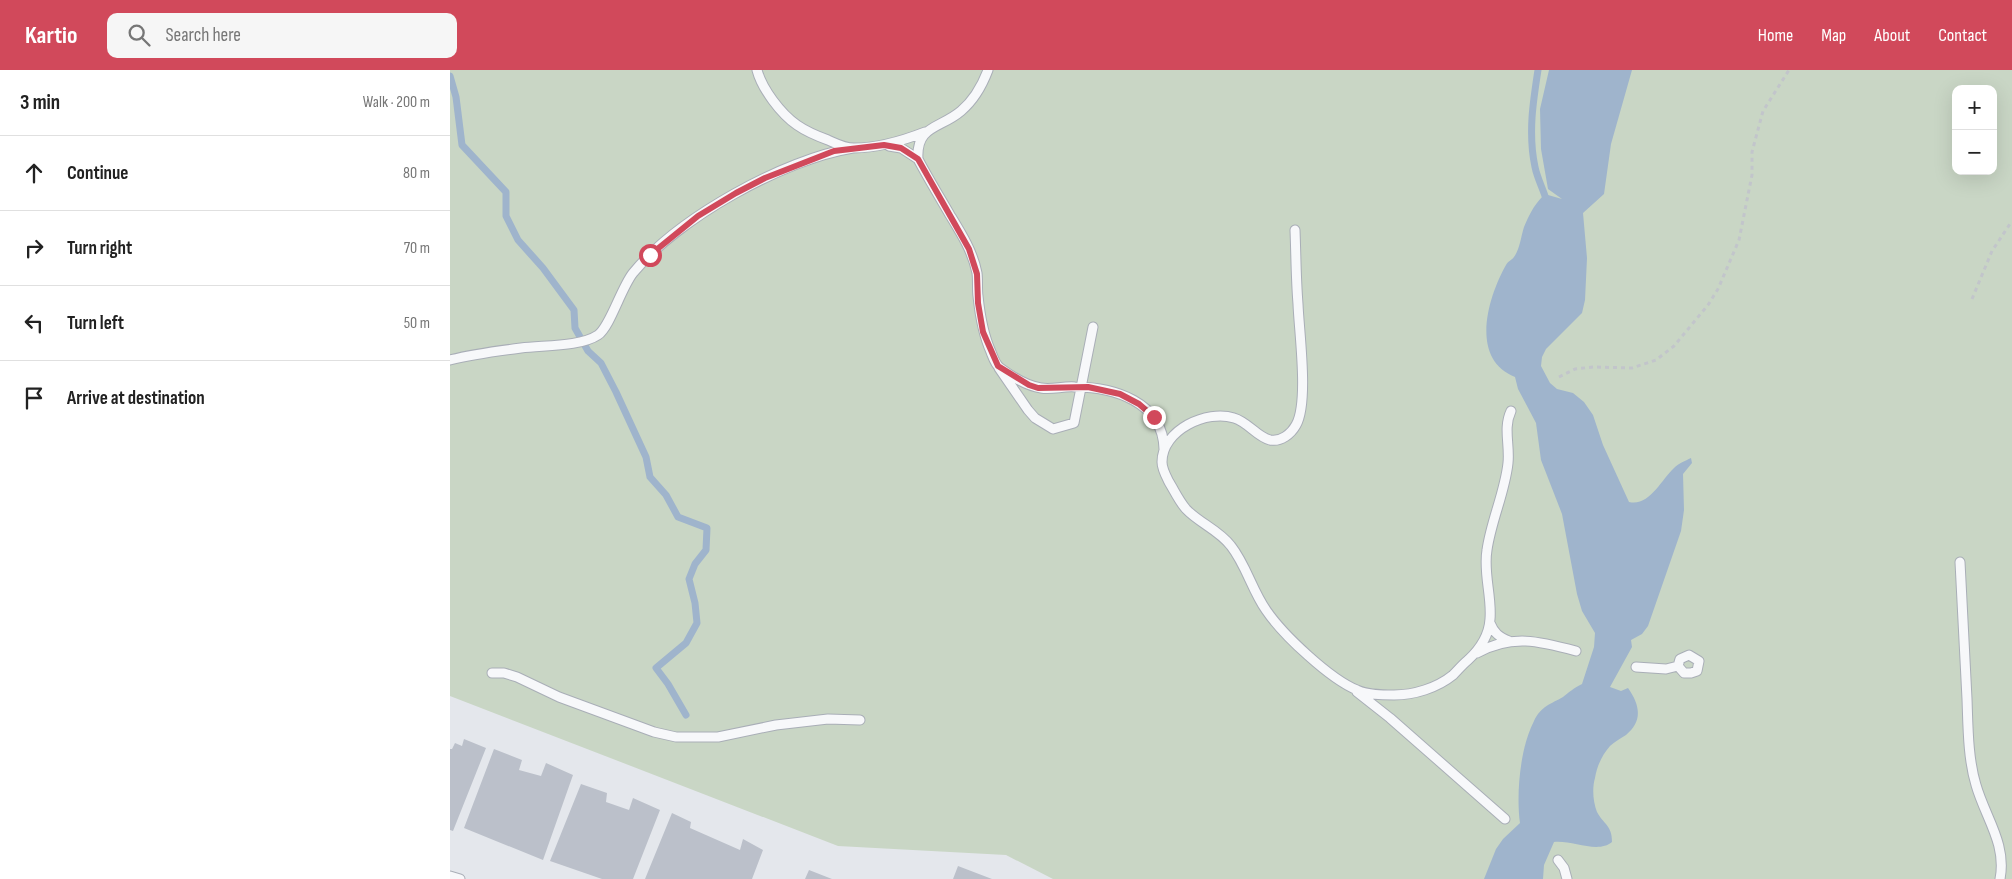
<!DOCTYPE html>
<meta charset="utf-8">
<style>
:root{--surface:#fff;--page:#f6f6f6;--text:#222;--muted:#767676;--line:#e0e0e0;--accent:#d1495b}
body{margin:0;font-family:"Sofia Sans Condensed",sans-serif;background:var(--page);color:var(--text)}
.controls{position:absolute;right:15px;top:15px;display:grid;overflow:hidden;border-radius:10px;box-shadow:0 5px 20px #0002}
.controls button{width:45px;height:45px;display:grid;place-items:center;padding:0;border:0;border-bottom:1px solid var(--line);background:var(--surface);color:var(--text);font:25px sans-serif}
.stop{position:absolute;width:15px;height:15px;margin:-11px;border:4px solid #d1495b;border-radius:50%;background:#fff}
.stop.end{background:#d1495b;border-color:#fff;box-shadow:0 1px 5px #0008}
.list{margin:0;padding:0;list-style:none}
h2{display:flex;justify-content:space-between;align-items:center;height:65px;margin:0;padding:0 20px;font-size:21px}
h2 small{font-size:16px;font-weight:400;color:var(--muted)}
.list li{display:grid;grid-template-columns:32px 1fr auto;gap:15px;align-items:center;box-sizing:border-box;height:75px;padding:0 20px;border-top:1px solid var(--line)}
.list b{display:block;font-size:19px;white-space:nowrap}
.list em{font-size:16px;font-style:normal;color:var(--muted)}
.icon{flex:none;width:28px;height:28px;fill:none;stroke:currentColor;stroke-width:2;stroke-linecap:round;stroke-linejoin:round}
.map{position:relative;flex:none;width:1562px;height:809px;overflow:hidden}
header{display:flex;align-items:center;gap:30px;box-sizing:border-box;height:70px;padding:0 25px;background:var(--accent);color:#fff}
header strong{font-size:24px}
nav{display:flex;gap:28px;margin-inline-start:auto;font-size:18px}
.search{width:350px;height:45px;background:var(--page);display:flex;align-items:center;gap:12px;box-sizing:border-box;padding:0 18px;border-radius:10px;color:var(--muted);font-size:19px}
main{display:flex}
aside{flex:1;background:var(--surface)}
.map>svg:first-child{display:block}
.green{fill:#c9d6c5;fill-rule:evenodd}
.water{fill:#9fb4cc}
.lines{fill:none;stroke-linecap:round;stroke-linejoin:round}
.stream{stroke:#9fb4cc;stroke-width:7}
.building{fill:#bbc0ca}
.service-casing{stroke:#a9aeb7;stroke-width:11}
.path{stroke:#c2c5cb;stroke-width:3;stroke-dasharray:4 4;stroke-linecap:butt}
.service{stroke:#f7f8fa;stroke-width:9}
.route{stroke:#d1495b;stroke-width:6}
</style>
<header>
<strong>Kartio</strong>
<div class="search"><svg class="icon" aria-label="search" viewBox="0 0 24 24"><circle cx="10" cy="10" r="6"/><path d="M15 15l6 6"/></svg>Search here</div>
<nav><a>Home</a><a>Map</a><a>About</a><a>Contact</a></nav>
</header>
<main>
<aside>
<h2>3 min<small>Walk · 200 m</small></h2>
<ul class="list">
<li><svg class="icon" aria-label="ahead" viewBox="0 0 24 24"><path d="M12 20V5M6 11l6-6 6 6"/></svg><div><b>Continue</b></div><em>80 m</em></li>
<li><svg class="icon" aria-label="right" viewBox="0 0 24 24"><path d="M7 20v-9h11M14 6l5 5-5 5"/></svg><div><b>Turn right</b></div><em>70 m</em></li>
<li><svg class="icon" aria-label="left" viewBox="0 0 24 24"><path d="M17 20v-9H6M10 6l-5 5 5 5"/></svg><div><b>Turn left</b></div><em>50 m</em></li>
<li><svg class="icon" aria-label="arrive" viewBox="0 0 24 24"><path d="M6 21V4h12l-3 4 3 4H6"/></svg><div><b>Arrive at destination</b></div></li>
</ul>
</aside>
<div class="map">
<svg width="1562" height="809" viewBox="0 0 1562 809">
<rect width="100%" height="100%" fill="#e4e7ec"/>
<!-- green -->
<path class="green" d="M0,0H1562V809H603L556,785L388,776L0,626ZM1506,19H1543V101H1506Z"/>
<!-- water -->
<path class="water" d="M1099,0H1182L1161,74L1154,124L1133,143L1137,188L1135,230L1132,243L1096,279L1092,287L1091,296L1100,313L1107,319L1123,323L1134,332L1143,345L1153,375L1179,432C1199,437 1211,410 1224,398C1229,393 1235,391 1241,388L1242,393L1233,404L1234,440L1231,461L1198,556L1192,564L1181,570L1182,577L1160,617L1171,621L1178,618C1190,635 1193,651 1176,665C1170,669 1164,672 1160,676C1152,685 1147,696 1145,708C1142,718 1143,732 1147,742C1154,755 1162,755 1162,772C1148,784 1122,770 1104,772L1094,795L1093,809H1034L1046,779L1053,769L1070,753C1066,724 1070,678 1084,651C1091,636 1101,634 1113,627C1119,622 1124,618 1132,614L1144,577L1145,563L1132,541L1127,524L1112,444L1091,390L1086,353L1068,319L1065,307C1019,289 1038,227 1056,195C1058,191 1062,190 1064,187C1070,179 1071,166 1074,157C1078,147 1084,135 1092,127L1098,125L1112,129L1098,119L1091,79L1090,39Z"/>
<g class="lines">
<!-- stream -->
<path class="stream" d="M1088,0C1083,32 1078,64 1085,97C1087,107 1092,117 1095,126
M0,6L6,27L12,75L56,122V146L68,170L93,198L124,240L125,258L138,281L151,293L166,322L196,387L200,407L216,425L228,447L257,458L256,480L245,494L239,509L245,533L247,553L236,573L206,598L218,614L236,645"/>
</g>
<!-- building -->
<path class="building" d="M14,669L36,678L3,761L0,760V679H2L5,673L12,676Z
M44,679L72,690L69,700L91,706L96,693L123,705L93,790L14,758Z
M131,714L157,723L156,732L179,740L183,728L210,740L183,809H152L100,791Z
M222,743L241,752L240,758L290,780L293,769L313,780L302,809H195Z
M508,796L542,809H503Z
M359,800L382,809H355Z"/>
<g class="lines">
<defs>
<path id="service" d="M307,0C312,19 331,44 347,55C357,62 367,66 378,70C387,74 394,78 404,78C429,78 452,71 475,62
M538,0C532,16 524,30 511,41C490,59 466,55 468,89C478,108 489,126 500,145C511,163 523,182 527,203C528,211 527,219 528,226C530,246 533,264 541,282C543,287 545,294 550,298C561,306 577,316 591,318C602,320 613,316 625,317C664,317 713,332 714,379
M439,76L451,78L468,89
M845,160C846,185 846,210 848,234C849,262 859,332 846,355C841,364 831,372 820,370C807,367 798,352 784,348C757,339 712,360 712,392C712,399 716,406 719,412C724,420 729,431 736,439C749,453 769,460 781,476C796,495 802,520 816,540C833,565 880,609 907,620C918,625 932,625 944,625C964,625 987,618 1003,605C1008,600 1013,594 1018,590C1030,579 1039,565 1040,549C1042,526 1033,503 1037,480C1041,451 1055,422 1058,393C1060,375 1053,358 1061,341
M0,290C23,284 47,281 71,278C93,275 130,277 148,265C160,257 171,218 183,203C228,148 334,89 403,78
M549,298L578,340L585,348L603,359L624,353L643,257
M1510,492C1512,538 1515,583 1517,629C1518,657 1518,689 1526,715C1535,747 1557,774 1550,809
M1040,553C1044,563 1049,567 1059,571
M1027,583C1062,564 1089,571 1126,581
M1186,597L1216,599L1228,596L1230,589L1239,585L1249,591L1247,601L1241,603H1234L1228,596
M42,603H54L67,607L109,627L204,662L226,667H268L326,655L378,649L410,650
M907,622L940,648L1055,749
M1108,790L1114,798L1117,809
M0,806L10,809"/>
</defs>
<!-- service casing -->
<use href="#service" class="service-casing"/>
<!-- path -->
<path class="path" d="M1522,229L1542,181L1562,151
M1109,307L1125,299L1143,297L1182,298L1206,290L1224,276L1258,235L1268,219L1289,170L1302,105V82L1313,41L1339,0"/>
<!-- service -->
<use href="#service" class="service"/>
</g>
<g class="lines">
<!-- route -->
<path class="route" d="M200,185L248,146L286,123L315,108L384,81L434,75L451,78L468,89L519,179L527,204L528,233L533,262L548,296L579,315L588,318L638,317L670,324L689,334L704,347"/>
</g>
</svg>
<div class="controls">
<button>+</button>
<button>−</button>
</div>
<div class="stop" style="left:200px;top:185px"></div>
<div class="stop end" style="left:704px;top:347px"></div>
</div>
</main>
